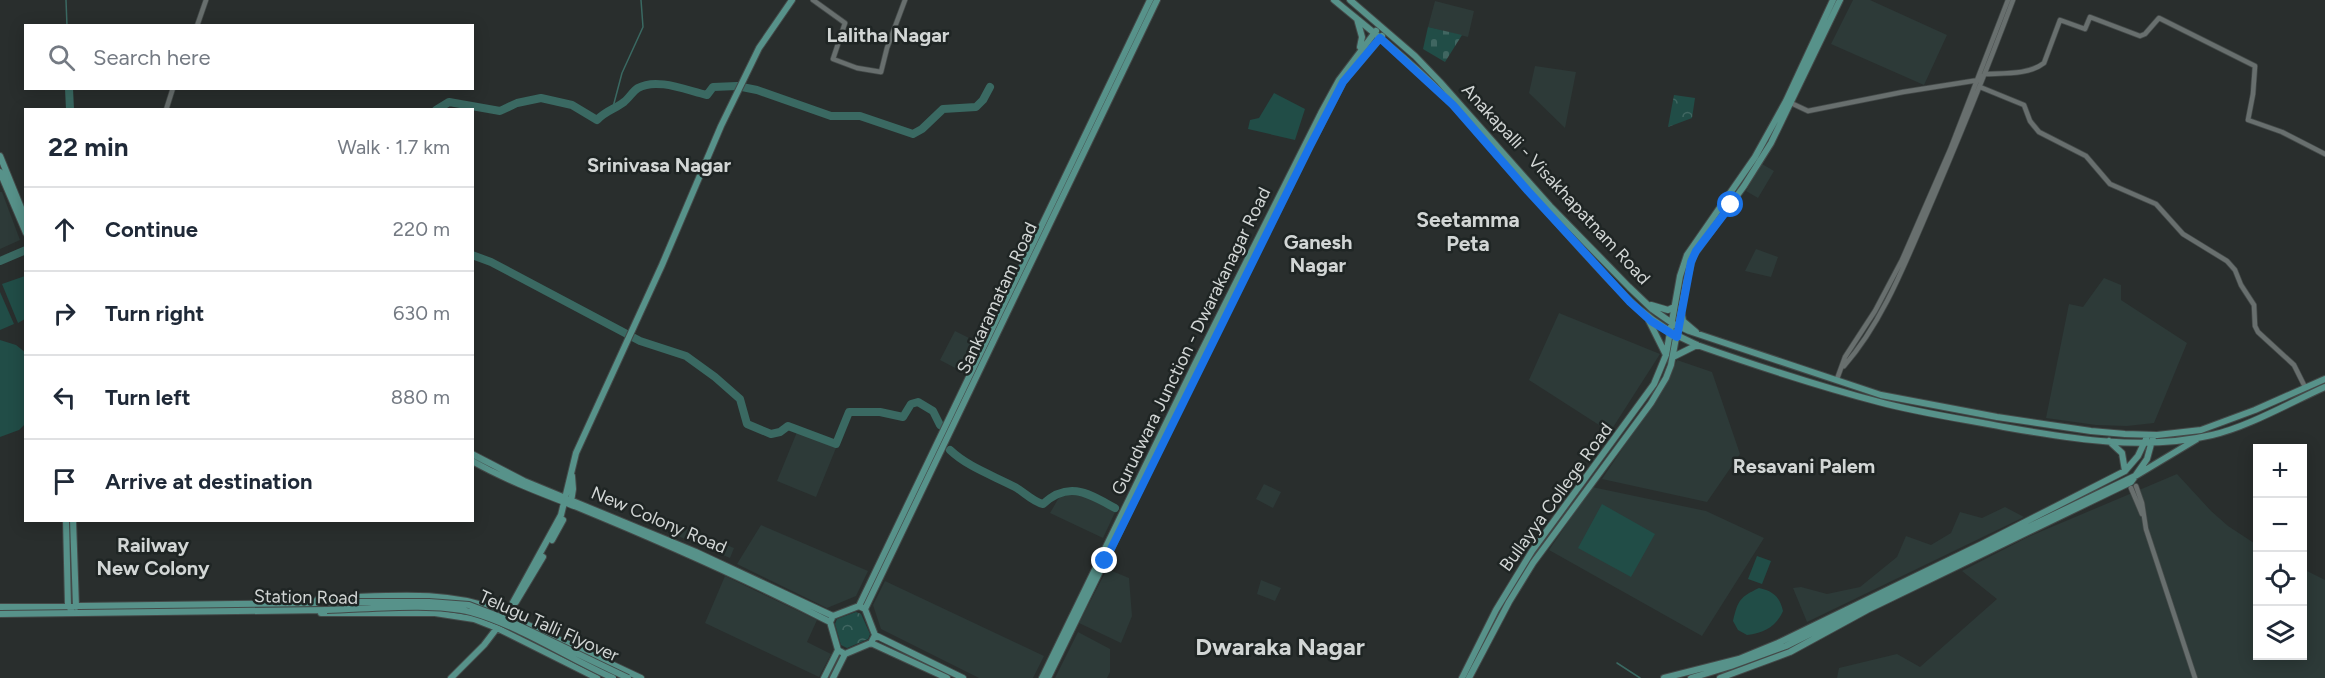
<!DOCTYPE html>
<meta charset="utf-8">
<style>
:root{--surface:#fff;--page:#f2f2f3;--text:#1f2937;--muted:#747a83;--line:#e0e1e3}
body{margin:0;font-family:Figtree,sans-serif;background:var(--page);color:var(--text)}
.controls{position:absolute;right:18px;bottom:18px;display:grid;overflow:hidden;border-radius:0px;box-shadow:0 3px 15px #0003}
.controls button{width:54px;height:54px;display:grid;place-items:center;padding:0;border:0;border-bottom:2px solid var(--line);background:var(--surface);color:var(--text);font:30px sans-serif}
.stop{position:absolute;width:18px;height:18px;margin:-14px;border:4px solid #1a73e8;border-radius:50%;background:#fff}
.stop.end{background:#1a73e8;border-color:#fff;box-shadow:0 2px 6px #0008}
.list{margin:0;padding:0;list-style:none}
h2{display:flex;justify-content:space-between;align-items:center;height:78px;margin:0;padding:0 24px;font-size:26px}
h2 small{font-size:20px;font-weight:400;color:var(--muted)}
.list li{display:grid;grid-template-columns:39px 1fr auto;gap:18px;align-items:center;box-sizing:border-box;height:84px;padding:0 24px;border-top:2px solid var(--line)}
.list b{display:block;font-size:22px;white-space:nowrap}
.list em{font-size:20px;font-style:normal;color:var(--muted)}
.icon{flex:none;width:33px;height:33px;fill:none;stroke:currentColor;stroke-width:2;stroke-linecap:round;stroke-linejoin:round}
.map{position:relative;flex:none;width:2325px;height:678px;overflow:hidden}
.search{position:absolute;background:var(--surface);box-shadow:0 3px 15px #0003;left:24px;top:24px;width:450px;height:66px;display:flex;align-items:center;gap:15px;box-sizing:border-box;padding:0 21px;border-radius:0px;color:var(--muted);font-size:22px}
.panel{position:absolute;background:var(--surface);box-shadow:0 3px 15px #0003;left:24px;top:108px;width:450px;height:414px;border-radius:0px}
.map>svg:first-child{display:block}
.built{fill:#2d3a38}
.grass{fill:#214d47}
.forest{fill:url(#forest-crowns)}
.cemetery{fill:url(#cemetery-stones)}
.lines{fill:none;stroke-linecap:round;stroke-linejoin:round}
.stream{stroke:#3a6962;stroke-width:1.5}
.river{stroke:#3a6962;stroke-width:8}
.minor-casing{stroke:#434948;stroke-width:6}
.major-casing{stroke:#434948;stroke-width:8}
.minor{stroke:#686f6e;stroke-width:4.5}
.major{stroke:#57928a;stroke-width:6}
.major-bridge-casing{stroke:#434948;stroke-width:8;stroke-linecap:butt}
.major-bridge{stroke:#57928a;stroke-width:6}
.route{stroke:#1a73e8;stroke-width:8}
.labels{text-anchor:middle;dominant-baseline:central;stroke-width:5;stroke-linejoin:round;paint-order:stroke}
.street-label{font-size:18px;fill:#d2d6d5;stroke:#1f2524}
.neighbourhood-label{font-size:20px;font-weight:bold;fill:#d2d6d5;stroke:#1f2524}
.quarter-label{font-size:21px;font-weight:bold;fill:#d2d6d5;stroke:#1f2524}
.district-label{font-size:24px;font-weight:bold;fill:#d2d6d5;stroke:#1f2524}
</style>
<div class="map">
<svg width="2325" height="678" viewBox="0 0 2325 678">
<defs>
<pattern id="forest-crowns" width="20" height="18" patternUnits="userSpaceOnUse" patternTransform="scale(1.5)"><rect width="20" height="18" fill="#214d47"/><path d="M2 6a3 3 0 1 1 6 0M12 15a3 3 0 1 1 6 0" fill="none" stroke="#406661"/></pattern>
<pattern id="cemetery-stones" width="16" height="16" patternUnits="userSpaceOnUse" patternTransform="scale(1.5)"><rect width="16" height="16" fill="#214d47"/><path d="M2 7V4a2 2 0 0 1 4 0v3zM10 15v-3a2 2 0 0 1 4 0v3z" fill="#406661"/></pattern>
</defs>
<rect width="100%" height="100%" fill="#292e2d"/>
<!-- built -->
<path class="built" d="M1853,0H1870L1947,35L1924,85L1831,44Z
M1435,1L1474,11L1468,37L1428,27Z
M1535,66L1576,72L1565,128L1529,93Z
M1762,164L1774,171L1758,198L1746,191Z
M0,192H2L20,240L0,249Z
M1756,249L1778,257L1771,277L1745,271Z
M2104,278L2121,285V300L2187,343L2154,423L2127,426L2096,425L2046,418L2069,304L2083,307Z
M1559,313L1660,354L1610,432L1529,380Z
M955,331L979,343L963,372L940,360Z
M1677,360L1712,372L1740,454L1707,502L1602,479L1670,378Z
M797,432L836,448L816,497L777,481Z
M2177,474L2211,511L2228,526L2257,545L2258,656H2302L2303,569L2325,580V678H1837L1839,668L1897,654L1920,667L1997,599L1962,571L2028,537Z
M1264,484L1281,492L1273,508L1256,499Z
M1592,487L1706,511L1764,538L1702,636L1549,550Z
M1061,494L1085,495L1116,510L1103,538L1050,513Z
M2005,507L2024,517L1807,622L1793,588L1801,587L1827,594L1860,587L1897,557L1906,536L1931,545L1951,533L1960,512L1982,518Z
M656,516L734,548L730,558L652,525Z
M761,525L868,571L856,596L827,608L737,564Z
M1107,569L1129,578L1132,616L1121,643L1079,623Z
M725,576L817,620L807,642L831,654L819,677L705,623Z
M1261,580L1281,588L1275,601L1257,594Z
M885,581L1044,656L1033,678H979L881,629L873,605Z
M1078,632L1110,649V672L1107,678H1055Z"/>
<!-- grass -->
<path class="grass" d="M1274,93L1305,109L1295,140L1248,129L1250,120L1259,118Z
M25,276V319L18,323L2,284Z
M0,292L14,324L0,330Z
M0,340L16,345L26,353L25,424L19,430L0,437Z
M1602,504L1655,534L1631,577L1578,548Z
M1757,556L1771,561L1762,584L1748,579Z
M1759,588C1773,591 1780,597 1783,611C1776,627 1764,633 1747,635L1738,630L1733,621C1738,600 1740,597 1759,588Z"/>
<!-- forest -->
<path class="forest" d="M1674,95L1695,98L1692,118L1668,127Z
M856,612L861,614L870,634L868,639L847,648L841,645L835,624L837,619Z"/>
<!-- cemetery -->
<path class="cemetery" d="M1428,27L1462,35L1445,62L1423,49Z"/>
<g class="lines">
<!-- stream -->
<path class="stream" d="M66,0L67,26
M613,107L622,73L643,27L641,0
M1617,663L1640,678"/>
<!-- river -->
<path class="river" d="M69,88L70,110
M436,110L449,102L500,111L517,103L541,98L572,105L597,120C605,111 615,109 624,102C629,98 633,91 638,88C657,77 688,91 707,95L713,87L737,86L757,90L831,116H860L913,134L922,129L943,109L976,107L983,100L990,87
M472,255L491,262L640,341L686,356L715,377L740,399L747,424L771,434L780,432L788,426L836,444L849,412H880L903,417L911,404L918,402L933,411L940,425
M0,261L26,250
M950,450C968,467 992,475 1015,487C1024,492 1033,502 1043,504C1069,480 1089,494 1115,508"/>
<defs>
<path id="minor" d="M813,0L845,23L833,59L857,68L881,72L887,48L905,0
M197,26L206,0
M1980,87L2024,105L2030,121L2039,132L2086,156L2110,184L2156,204L2183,234L2227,261L2235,270L2241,285L2254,305L2255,326L2258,332L2294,365L2305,387
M1791,103L1808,111L1903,92L1979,80L1985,74C2003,73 2029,75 2044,63L2060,20L2085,29L2090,17L2140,36L2145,34L2159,18L2255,66L2253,94L2248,120L2282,132L2325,154
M166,110L173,88
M1844,366C1880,325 1902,271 1923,222C1955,148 1985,75 2013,0
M1837,379L1845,357L1875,311L1902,260L1950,150L2008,0
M2136,486L2142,503L2146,529L2195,678
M2131,488L2142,514"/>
<path id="major" d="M1334,0C1375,34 1418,67 1454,106C1497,152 1536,200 1579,247C1618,289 1642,321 1697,345C1757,366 1818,386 1879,402C1920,413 1963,419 2004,427C2072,439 2144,451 2212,435C2248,427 2291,402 2325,387
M1350,0L1415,56L1440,82L1550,206L1629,287L1652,309L1672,323L1689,331L1881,395L1997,417L2091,431L2125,434L2157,435L2201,430L2255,410L2325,379
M1357,19L1362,37L1360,47
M0,156L26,220
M0,172L26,233
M1651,305L1668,310L1674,307
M1682,315L1683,321L1696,332
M1649,321L1666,355
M1673,357L1697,345
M2109,441L2122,453L2125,471
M472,454L524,481L696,552L833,616
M472,461C506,480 541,493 577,507C662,542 748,580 830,622
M571,502L573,489L572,476
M66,520L68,606L71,609
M73,520L76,607
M552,540L563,520
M516,602L543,557
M314,603L319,598C377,598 439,588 494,609L641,678
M859,606L1150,0
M859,606L865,609L875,635L871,643L845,654L838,650L830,622L833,616Z
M0,607L317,603
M865,609L1157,0
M321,613H435L474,619L497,628L597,678
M0,614L327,610
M506,615L561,515L576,453L662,265L721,126L759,48L792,0
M875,635L963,678
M871,643L947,678
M451,678L484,645L497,628
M824,678L838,650
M833,678L845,654
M1042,678L1195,364L1321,113L1339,80L1376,31
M1048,678L1200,366L1310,146L1343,82L1382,36
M1462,678L1496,610L1532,551L1654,384L1666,355L1680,276L1687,255L1755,157L1786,101L1833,0
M1469,678L1509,602L1533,563L1651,403L1666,378L1671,365L1686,283L1693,256L1744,186L1771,143L1840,0
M1664,678L1739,659L1778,643L1982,544L2125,471L2138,456L2146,439
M1691,678L1731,666L1786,646L1916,581L2137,475L2197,439
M1720,678L1790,652L1867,610L2131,482L2147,459L2153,437"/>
</defs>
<!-- minor casing -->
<use href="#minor" class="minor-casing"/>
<!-- major casing -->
<use href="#major" class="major-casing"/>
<!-- minor -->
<use href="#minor" class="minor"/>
<!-- major -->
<use href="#major" class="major"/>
<defs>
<path id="major-bridge" d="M326,602H429L469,605L503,618L628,678
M327,610C368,609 432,602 471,612C518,625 568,658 613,678"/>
</defs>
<!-- major-bridge casing -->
<use href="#major-bridge" class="major-bridge-casing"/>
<!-- major-bridge -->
<use href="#major-bridge" class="major-bridge"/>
</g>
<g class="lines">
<!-- route -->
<path class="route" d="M1105,561L1310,146L1343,82L1380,38L1453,105L1528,191L1630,302L1651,321L1677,337L1691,262L1696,251L1731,205"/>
</g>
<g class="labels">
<!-- street labels -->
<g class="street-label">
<text transform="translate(1556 184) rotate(47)">Anakapalli - Visakhapatnam Road</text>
<text transform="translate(997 298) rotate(-65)">Sankaramatam Road</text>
<text transform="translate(1191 341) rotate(-64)">Gurudwara Junction - Dwarakanagar Road</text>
<text transform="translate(1556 497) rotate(-54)">Bullayya College Road</text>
<text transform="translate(659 520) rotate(23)">New Colony Road</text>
<text transform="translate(306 597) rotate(1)">Station Road</text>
<text transform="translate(549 626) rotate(24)">Telugu Talli Flyover</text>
</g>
<!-- neighbourhood labels -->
<g class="neighbourhood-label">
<text x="888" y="35">Lalitha Nagar</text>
<text x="659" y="165">Srinivasa Nagar</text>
<text x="1318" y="242">Ganesh<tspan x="1318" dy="23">Nagar</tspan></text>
<text x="1804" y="466">Resavani Palem</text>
<text x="153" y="545">Railway<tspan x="153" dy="23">New Colony</tspan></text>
</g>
<!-- quarter labels -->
<g class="quarter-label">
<text x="1468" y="219">Seetamma<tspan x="1468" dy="24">Peta</tspan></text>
</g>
<!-- district labels -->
<g class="district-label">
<text x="1280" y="646">Dwaraka Nagar</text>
</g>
</g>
</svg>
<div class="controls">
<button>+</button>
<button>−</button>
<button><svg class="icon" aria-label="locate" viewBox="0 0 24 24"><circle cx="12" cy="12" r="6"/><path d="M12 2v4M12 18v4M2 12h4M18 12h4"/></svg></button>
<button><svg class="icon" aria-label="layers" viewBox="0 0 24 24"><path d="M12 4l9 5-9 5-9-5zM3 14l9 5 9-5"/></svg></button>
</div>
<div class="stop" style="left:1731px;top:205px"></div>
<div class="stop end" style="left:1105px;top:561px"></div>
<div class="search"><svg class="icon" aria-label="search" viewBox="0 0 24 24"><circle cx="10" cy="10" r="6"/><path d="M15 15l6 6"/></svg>Search here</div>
<section class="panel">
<h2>22 min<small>Walk · 1.7 km</small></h2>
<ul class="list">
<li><svg class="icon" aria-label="ahead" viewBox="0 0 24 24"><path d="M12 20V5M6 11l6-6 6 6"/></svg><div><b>Continue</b></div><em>220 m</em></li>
<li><svg class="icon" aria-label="right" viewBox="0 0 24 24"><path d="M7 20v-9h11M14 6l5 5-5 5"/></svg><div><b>Turn right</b></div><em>630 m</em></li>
<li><svg class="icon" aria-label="left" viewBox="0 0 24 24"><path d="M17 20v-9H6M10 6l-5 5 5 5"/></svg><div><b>Turn left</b></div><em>880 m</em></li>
<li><svg class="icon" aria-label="arrive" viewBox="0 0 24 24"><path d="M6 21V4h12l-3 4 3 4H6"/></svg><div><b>Arrive at destination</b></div></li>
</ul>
</section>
</div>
